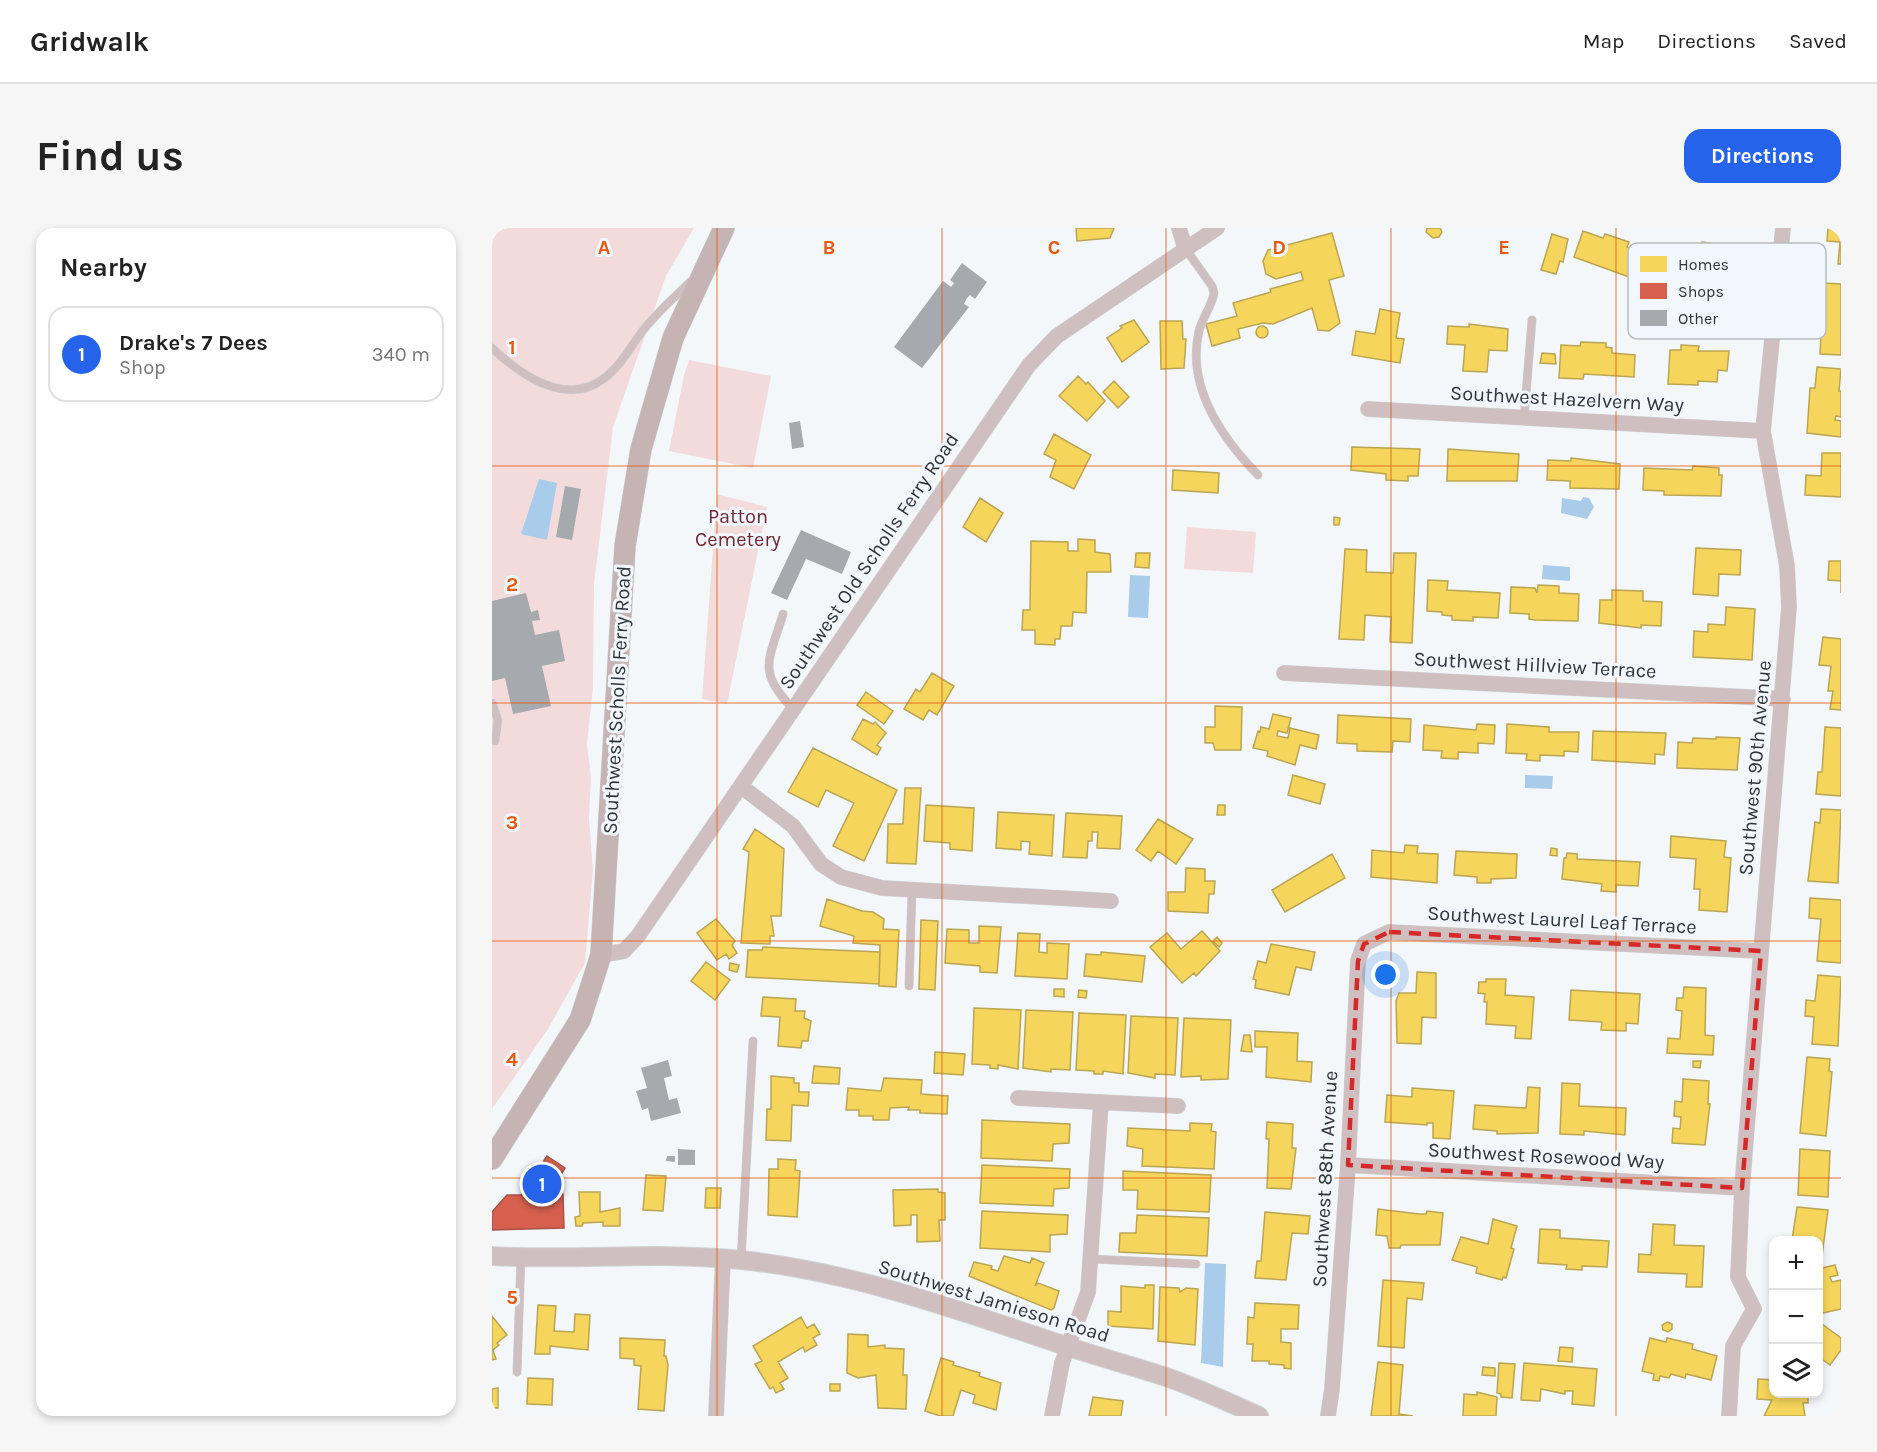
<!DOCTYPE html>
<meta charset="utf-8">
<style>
:root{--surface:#fff;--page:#f6f6f6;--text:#222;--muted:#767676;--line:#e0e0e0;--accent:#2563eb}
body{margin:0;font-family:Karla,sans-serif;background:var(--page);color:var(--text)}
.controls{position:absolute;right:18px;bottom:18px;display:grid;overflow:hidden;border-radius:12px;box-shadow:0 3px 9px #0003}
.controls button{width:54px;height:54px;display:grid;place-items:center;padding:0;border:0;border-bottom:2px solid var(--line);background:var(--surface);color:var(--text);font:30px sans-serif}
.you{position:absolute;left:894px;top:747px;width:21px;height:21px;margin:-15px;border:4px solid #fff;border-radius:50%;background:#1a73e8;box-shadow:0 0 0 9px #1a73e833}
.badge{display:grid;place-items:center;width:39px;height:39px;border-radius:50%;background:var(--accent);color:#fff;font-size:20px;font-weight:700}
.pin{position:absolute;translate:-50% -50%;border:3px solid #fff;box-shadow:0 2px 6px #0006}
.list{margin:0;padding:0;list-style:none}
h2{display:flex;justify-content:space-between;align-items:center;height:78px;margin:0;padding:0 24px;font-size:26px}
h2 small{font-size:20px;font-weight:400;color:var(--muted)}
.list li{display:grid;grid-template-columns:39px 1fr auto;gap:18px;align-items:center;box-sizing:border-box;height:96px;margin:0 12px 12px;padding:0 12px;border:2px solid var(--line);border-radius:18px}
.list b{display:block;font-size:22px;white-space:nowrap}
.list p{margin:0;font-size:20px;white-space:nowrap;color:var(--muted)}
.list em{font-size:20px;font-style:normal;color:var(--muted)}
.icon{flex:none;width:33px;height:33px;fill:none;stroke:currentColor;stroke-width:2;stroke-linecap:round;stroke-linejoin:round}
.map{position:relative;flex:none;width:1349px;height:1188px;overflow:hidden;border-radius:18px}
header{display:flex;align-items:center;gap:36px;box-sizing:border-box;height:84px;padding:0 30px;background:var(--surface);border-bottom:2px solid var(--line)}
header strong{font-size:28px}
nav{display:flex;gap:33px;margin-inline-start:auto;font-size:21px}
.intro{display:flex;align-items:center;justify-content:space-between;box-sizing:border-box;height:144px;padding:0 36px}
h1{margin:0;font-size:42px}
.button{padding:15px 27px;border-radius:18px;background:var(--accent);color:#fff;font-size:21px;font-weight:700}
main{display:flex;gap:36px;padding:0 36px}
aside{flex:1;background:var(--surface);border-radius:18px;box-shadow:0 3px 9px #0003}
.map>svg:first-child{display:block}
.green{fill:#f3dbdc}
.water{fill:#a8cce9}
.homes{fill:#f6d55c;stroke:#baa552;stroke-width:1.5}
.shops{fill:#d6604d;stroke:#a45347;stroke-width:1.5}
.building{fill:#a6aaae}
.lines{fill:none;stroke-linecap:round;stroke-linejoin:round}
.service-casing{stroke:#d1d4d7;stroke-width:9}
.minor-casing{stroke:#d1d4d7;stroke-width:16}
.tertiary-casing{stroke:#d1d4d7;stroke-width:20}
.secondary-casing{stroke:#d1d4d7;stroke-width:22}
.service{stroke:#cfbfc0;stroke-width:8}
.minor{stroke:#cfbfc0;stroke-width:15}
.tertiary{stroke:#cfbfc0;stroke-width:18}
.secondary{stroke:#c6b4b4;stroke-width:21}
.marked{fill:none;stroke:#d62828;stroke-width:4.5;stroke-dasharray:12 8;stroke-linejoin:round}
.grid{fill:none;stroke:#e8590c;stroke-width:1.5;stroke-opacity:0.55}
.labels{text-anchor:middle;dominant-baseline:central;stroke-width:6;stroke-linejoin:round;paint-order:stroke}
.street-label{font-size:20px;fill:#2f353a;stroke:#f1f7fd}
.park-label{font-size:20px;fill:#73262e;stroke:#f1f7fd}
.key{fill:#f1f7fd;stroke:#b7bdc2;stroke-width:1.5}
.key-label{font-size:16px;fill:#2f353a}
.grid-label{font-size:20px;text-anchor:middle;font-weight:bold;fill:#e8590c;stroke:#f1f7fd;stroke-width:6;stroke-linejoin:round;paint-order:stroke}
</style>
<header>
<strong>Gridwalk</strong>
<nav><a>Map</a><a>Directions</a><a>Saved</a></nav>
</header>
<div class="intro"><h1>Find us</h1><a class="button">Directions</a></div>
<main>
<aside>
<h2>Nearby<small></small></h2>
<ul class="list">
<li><span class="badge">1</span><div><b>Drake's 7 Dees</b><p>Shop</p></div><em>340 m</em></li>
</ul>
</aside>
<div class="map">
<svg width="1349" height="1188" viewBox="0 0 1349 1188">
<rect width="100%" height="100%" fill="#f4f7fa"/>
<!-- green -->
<path class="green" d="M0,0H202L174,48L121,199L102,356L101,459L95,516L99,550L97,590L101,642L93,735L56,801L0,881Z
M197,132L279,148L261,240L177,223L192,147Z
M225,266L275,279L235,476L210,471Z
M695,299L764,304L761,345L692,341Z"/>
<!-- water -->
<path class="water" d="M47,251L65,255L55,312L29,306Z
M1091,269L1097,270L1102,279L1095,291L1069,285L1070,270L1089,273Z
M1051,337L1078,339V353L1050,351Z
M638,347L658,348L656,390L636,389Z
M1033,547L1061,548L1060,561L1033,560Z
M713,1035L734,1036L731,1139L709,1135Z"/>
<!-- homes -->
<path class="homes" d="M584,0H622L618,10L585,13Z
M935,0H948L950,4L947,9L941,10L934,4Z
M1336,0H1349V36H1346L1348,14L1335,13Z
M1091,3L1111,10L1113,6L1137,14L1135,19L1158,27L1148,53L1082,29Z
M840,5L852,48L837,52L848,95L837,103L826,102L820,80L781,96L771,95L746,101L748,110L720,118L714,96L745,88L741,75L779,64L778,61L811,52L809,44L784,51L774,46L771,33L776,22Z
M1060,6L1076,11L1071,34L1068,33L1064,46L1049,42Z
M1210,14L1245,19L1244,53L1242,52L1238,86L1211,83L1219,33L1208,32Z
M1331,55L1349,56V127L1328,126L1329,106L1326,105Z
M888,81L908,85L904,110L912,111L908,135L860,127L864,103L883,106Z
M642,92L657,114L630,134L615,110L630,100L628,98Z
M668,93H690L691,111H694L692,140L669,141Z
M977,96L1016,101L1015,123L997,122L995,144L971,143L973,117L955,116L956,98L977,99Z
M764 104a6 6 0 1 1 12 0a6 6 0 1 1-12 0Z
M1089,114L1114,115V119L1120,120V125L1143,127L1142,149L1092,146L1091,151L1067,150L1069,117L1088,118Z
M1189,117L1207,118L1206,123H1237L1235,143L1226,142L1225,154L1206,153V157L1176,156L1178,122H1189Z
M1050,125L1063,126L1064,136L1048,135Z
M1325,139L1349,141L1347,163H1349V189L1344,188L1343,192L1349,193V209L1315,205L1318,160H1323Z
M586,148L594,156L596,154L613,173L595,193L567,168Z
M622,153L637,169L626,180L611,164Z
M562,206L599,227L582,261L558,249L564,232L552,226Z
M860,219L928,221L926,248H916V253L894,252V246L859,242Z
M956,221L1027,226L1025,253H955Z
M1330,225H1349V269L1313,267L1314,247L1329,248Z
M1079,230L1128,236L1127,261L1078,260V253L1055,252L1056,232L1079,233Z
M1201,238L1227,240V247H1230L1229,268L1172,267V263L1151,262L1152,240L1200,242Z
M681,242L727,245L726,265L680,262Z
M488,270L511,285L494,314L471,299Z
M842,289L848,290L847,297H842Z
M586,311L603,312V324L618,326L619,344H595L594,385L581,384L580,398H569L568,411H563V417L543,416V402H530L531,382H538L539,313L576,314V323H586Z
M1204,320L1249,322L1248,347L1227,346L1226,368L1201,366Z
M853,321L875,322L874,344L901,345L902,325H924L920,415L898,414L899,389L873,387L872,412L847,411Z
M644,325H658L657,340L643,339Z
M1337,333H1349V365V353L1336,352Z
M936,352L956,353L955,362L1008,365L1006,390L981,389V393L960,392V388L950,387V384L935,383Z
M1046,357L1067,358V365L1087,366L1086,393L1043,392L1037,391V386L1018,385L1019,359L1043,360L1045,365Z
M1120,362L1151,363V373L1170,374L1169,398L1149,397V400L1107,395L1108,372H1120Z
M1234,379L1263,381L1260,432L1201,429L1202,403L1216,404V396L1233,397Z
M1331,409L1349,411V482L1338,481L1341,463H1336L1339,438L1327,437Z
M440,445L462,458L445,487L437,482L431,492L412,481L424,461L428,464Z
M374,464L401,483L392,496L365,477Z
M723,478L750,479L749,522H723L721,515H713V499H723Z
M781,486L799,490L795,505L786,503L785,508L796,510L798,500L827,507L824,521L808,517L803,537L775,528L776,523L761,520L766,503L768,504L769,499L777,501Z
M846,487L919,491L918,514L901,513L900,524L865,523V516L845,515Z
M371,491L381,496L383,494L394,505L385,517L389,520L385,527L360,511Z
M985,496L1003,497L1002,516L986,515V525L966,524V531L949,530L950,523L931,522L932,497L984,502Z
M1015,496L1057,499V504H1087L1086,524L1072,523V528L1048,527V533L1034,532L1035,526L1014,525Z
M1333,499L1349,500V568L1324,566L1326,544H1330Z
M1101,503L1174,505L1172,527L1163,526V536L1100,532Z
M1224,509L1248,510L1245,542L1185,540L1186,514L1200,515L1201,510L1224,511Z
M321,520L405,562L372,633L341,618L362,575L334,562L326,579L296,564Z
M801,547L833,556L828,576L796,567Z
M413,560H429L424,636L395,635L396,596H411Z
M434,577L482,580L480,623L458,621V615L432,613Z
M726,577H733V587H725Z
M1329,581L1349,582L1346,655L1316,653L1323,594L1328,595Z
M506,584L562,587L560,628L537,626L538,614L529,613V622L504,620Z
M574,585L630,588L628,621L605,620L606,604H600V613H596L595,630L571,629Z
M666,591L701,611L684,636L666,623L659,633L644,622Z
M263,601L292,621L289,688H279L282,708H278V716L249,715L257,624L251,621Z
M1179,608L1234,613L1232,629L1239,630L1235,684L1207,682L1208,661H1202L1204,631L1178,629Z
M913,617L926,618L925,625L946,626L945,655L879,649L880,622L912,625Z
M1059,620L1065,621V628L1058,627Z
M964,623L1025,626L1024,650L999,651V655H985V649L962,647Z
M1075,625L1085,626V631L1148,634L1146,658L1124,657V664L1109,663L1110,656L1070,651L1072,630H1074Z
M840,626L853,650L793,684L780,662Z
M694,640L713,641V653H723L722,666H717L716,685L676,683V664H693Z
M1318,670L1349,672V735L1325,733L1329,691L1317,690Z
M335,671L370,683L381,684L392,691L391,701L407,702L404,759L387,758L388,717L361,715L362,708L328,698Z
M224,691L243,713L240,717L245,725L237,731L234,726L225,732L205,705Z
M429,692L446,693L443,762L427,761Z
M487,698L509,699L505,745L488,744V738L453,735L455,701L477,702V715H487Z
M710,703L728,723L704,748L702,745L690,755L658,719L675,705L689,721Z
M526,705L548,706L547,724L555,725V715L577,716L575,751L523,748Z
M725,709L730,715L727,719L721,713Z
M779,716L823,724L819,742L804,739L797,767L763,760L764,752L761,751L766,733L774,735Z
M271,719L388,724L387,756L254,749L256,722H270Z
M609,724L653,728L650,754L592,748L594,726L609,727Z
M214,734L238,752L223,772L199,753Z
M238,735L247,737L245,744L237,742Z
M925,744L944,745V790L930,789L929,816L905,815L904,773L907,765H924Z
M1326,747L1349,749L1346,818L1320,816L1322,789L1313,788L1314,772L1323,773Z
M994,751H1014L1013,767L1042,769L1039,811L1023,810L1024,798L994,796L995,774H992L993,766L986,765L987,754H994Z
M1192,759L1214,760L1213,807L1222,808L1221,827L1175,825L1176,810L1188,811L1190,783L1184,782L1185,770H1191Z
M562,761H572V769L562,768Z
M587,762L595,763L594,770L586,769Z
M1079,762L1148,766L1146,796L1134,795V803L1109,802L1110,794L1077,792Z
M271,769L304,771L303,783H313L312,790L319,793L316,813H310L309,820L286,818L288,789L269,788Z
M482,780L529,782L526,841L506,837V841L498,840V837L480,836Z
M534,782L581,784L578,842L559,841V844L531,840Z
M587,785L634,787L631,846L611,843V846H602V843L584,842Z
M639,788L686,790L683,847L663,846V850L636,845Z
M692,790L739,792L736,851L709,852V848L689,849Z
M763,803L806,805L805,833L820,834L819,854L774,849L775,819H763Z
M752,807H758L760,824L749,823Z
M443,824L473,826L471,847L442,845Z
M1315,829L1338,831L1337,843L1340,844L1334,908L1308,905Z
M1201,833H1209L1208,840L1201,839Z
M322,838L348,840L347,856L320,855Z
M279,848L302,850V855H307V864H317L316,878L300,877L299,913L274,912L275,881H279Z
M392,850L430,852L429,866L456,868L455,886L428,885V882H416L417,879L398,880L397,892H381V888H367V882H354L356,860L389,863Z
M1191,851L1217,853L1216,876H1218L1213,917L1180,915L1181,900L1188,901L1189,889L1182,888L1183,873L1190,874Z
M1070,855L1088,856L1087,878L1134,880L1133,907L1092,903V907L1068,906Z
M1036,859L1048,860L1046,905L1005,906V903L981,901L983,877L1034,880Z
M920,860L962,863L958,911L941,910V895H935V897L893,894L895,867L920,869Z
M490,892L578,896L577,915L561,916L560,933L489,930Z
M775,894L801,896L800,920H804L799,961L775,960L777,911H774Z
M698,895L720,896L719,903L724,904L722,941L650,938L651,921L635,918L636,900L698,903Z
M1308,921L1338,923L1336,969L1306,967Z
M286,931L304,932L303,942L308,943L305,989L276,987L277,941H286Z
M490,937L578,941L577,960L562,961L561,978L488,975Z
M631,943L719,947L717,984L645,981L646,962H631Z
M154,947L174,948L171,983L151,982Z
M214,960H229L228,980H213Z
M446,961V964L453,965V992H447L448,1013L425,1014V987H419V997L402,998L401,962Z
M87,964H108V984L128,980V998H111V994L91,995L90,998H84L83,989L88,988Z
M1305,979L1336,982L1330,1028L1326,1027V1012H1300Z
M886,981L927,986H934L935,983L951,985L948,1017H909L908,1020H897L895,1008L884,1007Z
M490,983L576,987L575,1006L558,1007V1024L488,1020Z
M773,984L818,988L816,1006L800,1005L794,1052L763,1050L765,1033H769Z
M645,987L717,990L715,1028L627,1024L628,1005H644Z
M1001,991L1025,998L1019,1020L1022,1021L1014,1050L1011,1049L1010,1052L984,1045L985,1039L960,1032L969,1009L996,1016Z
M1161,996L1183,997L1182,1017L1212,1018L1210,1059H1194L1195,1046L1146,1044L1147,1026L1159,1027Z
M1048,1001L1068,1002V1010L1117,1013L1115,1039L1090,1038V1042L1074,1041L1075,1037L1046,1035Z
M512,1028L538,1035L540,1030L552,1035L543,1058L546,1055L567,1063L562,1080L559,1082L477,1048L482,1034L500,1038L499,1041L506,1043Z
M1343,1037L1346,1047L1338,1049L1340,1054L1349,1052V1081L1326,1086V1041Z
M891,1052L932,1055L930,1072L915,1070L912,1120L886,1118Z
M653,1057H662L661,1101L616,1098V1083L629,1084V1058L653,1060Z
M668,1059L687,1060L688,1064L694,1060L706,1061L703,1117L666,1113Z
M763,1075L807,1077L806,1101H789V1114L799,1115V1141L792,1140V1137L777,1136V1133H760L761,1116H755L756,1089L762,1090Z
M46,1077L64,1078L62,1103L82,1104L83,1086L98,1087L96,1122L58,1118V1126H43Z
M0,1088L15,1107L5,1115L7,1117L1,1122L4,1131L0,1132Z
M309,1089L315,1100L322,1096L328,1106L321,1110L325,1117L313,1124L311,1119L286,1134L296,1150L288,1155L292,1161L284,1165L281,1159L278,1161L263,1136L270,1133L261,1118Z
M1175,1094L1180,1096V1101L1176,1104L1171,1102L1170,1097Z
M1330,1096L1349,1110V1122L1338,1137L1331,1132L1326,1138V1101Z
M356,1106L376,1107V1119L393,1117V1120L412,1121L411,1147H415L414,1181L386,1180L384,1147L366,1150L355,1145Z
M128,1110L173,1112L172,1128H174L176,1137L172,1183L146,1181L149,1138L142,1137V1131L128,1130Z
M1158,1110L1174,1114L1175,1110L1201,1116L1200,1121L1225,1128L1219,1152L1194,1146L1193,1150L1179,1146L1177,1150L1168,1148L1167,1153L1161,1152L1162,1146L1150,1143Z
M1068,1119L1081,1120L1080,1134L1066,1133Z
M449,1130L462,1134L461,1137L488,1145L487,1148L509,1155L504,1182L481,1175L483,1167L469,1162L461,1188H448L433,1183Z
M886,1134L911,1137L907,1186L921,1188H879Z
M1007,1135L1023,1136L1020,1170L1009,1169V1166L1005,1165Z
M1032,1135L1105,1141L1102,1178L1080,1176L1081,1163H1073V1166L1049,1161L1048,1173L1029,1172Z
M991,1139L1003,1140V1148L990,1147Z
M36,1150L61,1151L60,1177L35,1176Z
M1266,1151L1282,1152V1166H1316V1175H1311L1313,1188H1272L1280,1172L1265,1171Z
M338,1156H348V1163H338Z
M6,1160V1180H0V1161Z
M985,1164L1005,1169L1004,1188H971L972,1166L985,1167Z
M601,1169L631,1173L629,1188H597Z"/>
<!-- shops -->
<path class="shops" d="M55,928L73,940L57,967L71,966L72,1000L0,1002V984L15,967H29Z"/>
<!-- building -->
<path class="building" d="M470,35L495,54L483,71L478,67L475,70L472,76L477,79L430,140L402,119L451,53L459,59L462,55L458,52Z
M308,193L312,219L300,221L297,195Z
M73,258L89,261L80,312L64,309Z
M309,302L359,324L350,346L314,331L295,372L279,365Z
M34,365L39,384L46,382L48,392L40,393L43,407L67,402L73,433L50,438L59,478L21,486L13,450L0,453V373Z
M176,832L180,848L172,850L177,872L185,870L189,885L159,893L156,880L150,882L144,863L155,860L149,840Z
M186,921L203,922V937H186Z
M175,928H183V934L174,933Z"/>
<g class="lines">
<defs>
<path id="service" d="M693,20L720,58L722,65C720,78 710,90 707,103C694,158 730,210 766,247
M0,120C36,154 86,185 126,137C138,123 146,106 159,93C171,79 185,67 198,54
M1032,190L1040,92
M291,386C277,433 264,443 302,482
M0,475L6,492L3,513
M417,758L420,662
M600,1031L704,1036
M249,1032L261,813
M25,1144L29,1029"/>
<path id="minor" d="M687,0L693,20
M876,181L1271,203
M792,445L1291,471
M250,559L301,598L329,636L349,649L390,660L619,673
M109,727L132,723L146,708L537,137L565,108L725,0
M526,870L686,878
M856,937L1250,960
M224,1188L231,1030
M560,1188L570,1135L596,1064L609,874
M836,1188L840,1161L856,937L866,733L872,716L897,704L1269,723
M1237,1188L1241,1118L1262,1081L1246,1049L1250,960L1297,379L1295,338L1271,203L1291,0"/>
<path id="tertiary" d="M0,1028C83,1033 166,1023 249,1032C355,1043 458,1079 559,1113C596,1126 634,1136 671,1148C704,1159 736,1174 767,1188"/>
<path id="secondary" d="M0,931L88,792L109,727L133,318L149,221L181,110L232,0"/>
</defs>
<!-- service casing -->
<use href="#service" class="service-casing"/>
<!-- minor casing -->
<use href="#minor" class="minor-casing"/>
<!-- tertiary casing -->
<use href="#tertiary" class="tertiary-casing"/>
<!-- secondary casing -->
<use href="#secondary" class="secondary-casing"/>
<!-- service -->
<use href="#service" class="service"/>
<!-- minor -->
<use href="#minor" class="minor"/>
<!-- tertiary -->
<use href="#tertiary" class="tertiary"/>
<!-- secondary -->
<use href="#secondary" class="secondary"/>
</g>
<!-- marked area -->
<path class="marked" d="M897,704L1269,723L1250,960L856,937L866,733L872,716Z"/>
<!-- grid -->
<path class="grid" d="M225,0V1188M450,0V1188M674,0V1188M899,0V1188M1124,0V1188M0,238H1349M0,475H1349M0,713H1349M0,950H1349"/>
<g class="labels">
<!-- street labels -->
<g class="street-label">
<text transform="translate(1075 171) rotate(3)">Southwest Hazelvern Way</text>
<text transform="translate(377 333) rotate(-56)">Southwest Old Scholls Ferry Road</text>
<text transform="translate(1043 437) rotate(3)">Southwest Hillview Terrace</text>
<text transform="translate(125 472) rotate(-87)">Southwest Scholls Ferry Road</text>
<text transform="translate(1263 540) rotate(-85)">Southwest 90th Avenue</text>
<text transform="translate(1070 692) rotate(3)">Southwest Laurel Leaf Terrace</text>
<text transform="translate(1054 928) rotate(3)">Southwest Rosewood Way</text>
<text transform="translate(833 951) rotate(-87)">Southwest 88th Avenue</text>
<text transform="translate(502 1073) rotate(17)">Southwest Jamieson Road</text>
</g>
<!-- park labels -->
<g class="park-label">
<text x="246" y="288">Patton<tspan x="246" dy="23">Cemetery</tspan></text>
</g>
</g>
<!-- legend -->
<rect x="1136" y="15" width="198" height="96" rx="9" class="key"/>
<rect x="1148" y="28" width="27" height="16" fill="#f6d55c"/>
<rect x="1148" y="55" width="27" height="16" fill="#d6604d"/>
<rect x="1148" y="82" width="27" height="16" fill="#a6aaae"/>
<g class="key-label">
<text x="1186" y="42">Homes</text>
<text x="1186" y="69">Shops</text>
<text x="1186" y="96">Other</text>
</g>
<g class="grid-label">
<text x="112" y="26">A</text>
<text x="337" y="26">B</text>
<text x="562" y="26">C</text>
<text x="787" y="26">D</text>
<text x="1012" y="26">E</text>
<text x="20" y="126">1</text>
<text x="20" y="363">2</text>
<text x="20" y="601">3</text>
<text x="20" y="838">4</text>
<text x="20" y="1076">5</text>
</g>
</svg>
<div class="controls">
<button>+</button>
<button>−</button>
<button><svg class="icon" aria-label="layers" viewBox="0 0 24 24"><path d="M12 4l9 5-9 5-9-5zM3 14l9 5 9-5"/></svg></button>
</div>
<div class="you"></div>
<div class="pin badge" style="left:50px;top:956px">1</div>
</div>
</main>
